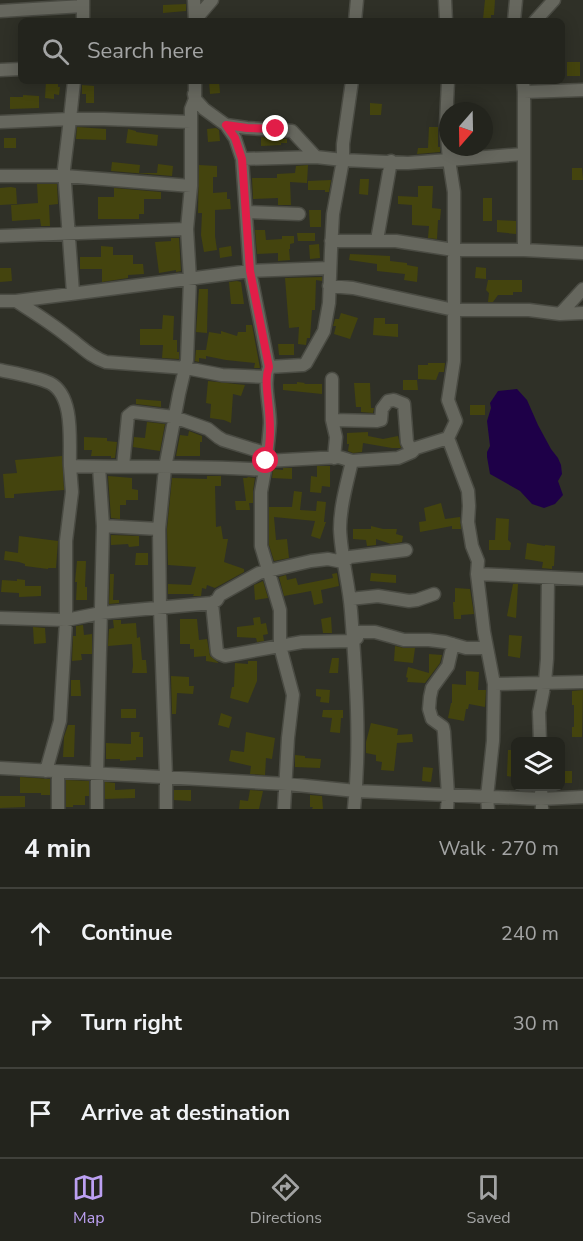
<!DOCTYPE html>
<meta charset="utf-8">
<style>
:root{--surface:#23241d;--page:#2f302a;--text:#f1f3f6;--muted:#a3a4a4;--line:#40413b;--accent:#bca0f2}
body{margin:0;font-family:"Nunito Sans",sans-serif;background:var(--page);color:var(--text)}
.controls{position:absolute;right:18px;bottom:18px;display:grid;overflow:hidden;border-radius:9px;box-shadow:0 3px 15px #0003}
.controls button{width:54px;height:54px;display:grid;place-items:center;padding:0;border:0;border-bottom:2px solid var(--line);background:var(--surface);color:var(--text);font:30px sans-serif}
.compass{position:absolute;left:439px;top:102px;width:54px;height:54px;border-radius:50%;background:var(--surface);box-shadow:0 3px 15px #0003;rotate:200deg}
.stop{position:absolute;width:18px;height:18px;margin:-14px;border:4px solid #e11d48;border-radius:50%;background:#fff}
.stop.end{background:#e11d48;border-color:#fff;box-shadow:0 2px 6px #0008}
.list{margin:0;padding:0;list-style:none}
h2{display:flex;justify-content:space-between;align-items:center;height:78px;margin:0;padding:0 24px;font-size:26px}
h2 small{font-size:20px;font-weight:400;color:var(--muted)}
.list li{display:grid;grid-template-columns:39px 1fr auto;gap:18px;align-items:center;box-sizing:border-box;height:90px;padding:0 24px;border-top:2px solid var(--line)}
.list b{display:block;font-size:22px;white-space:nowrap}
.list em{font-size:20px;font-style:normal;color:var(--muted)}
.icon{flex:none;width:33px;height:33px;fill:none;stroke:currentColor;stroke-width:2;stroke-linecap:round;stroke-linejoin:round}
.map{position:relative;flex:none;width:583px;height:809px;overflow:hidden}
.search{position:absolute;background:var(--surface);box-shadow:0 3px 15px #0003;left:18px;right:18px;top:18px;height:66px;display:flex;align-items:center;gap:15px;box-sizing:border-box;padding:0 21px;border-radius:9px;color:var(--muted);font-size:22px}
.sheet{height:348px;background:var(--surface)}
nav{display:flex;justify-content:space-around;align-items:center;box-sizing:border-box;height:84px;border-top:2px solid var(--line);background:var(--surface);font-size:16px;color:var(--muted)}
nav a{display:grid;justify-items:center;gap:3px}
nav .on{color:var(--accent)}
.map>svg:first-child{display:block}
.water{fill:#1e0048}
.building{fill:#44440e}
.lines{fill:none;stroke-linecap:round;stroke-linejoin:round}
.minor-casing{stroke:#4a4b43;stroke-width:15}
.minor{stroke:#66675e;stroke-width:12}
.route{stroke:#e11d48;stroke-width:8}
</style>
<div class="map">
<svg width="583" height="809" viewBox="0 0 583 809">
<rect width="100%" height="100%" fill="#2f3027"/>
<!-- water -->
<path class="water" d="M517,389L527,400L538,425L551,449L558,458L561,465L562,474L558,481L563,495L555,504L544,508L532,504L520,491L490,474L487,457V452L490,446L487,421L491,408L490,403L498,391Z"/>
<!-- building -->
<path class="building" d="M485,0H495L494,15H491V20L483,19Z
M186,4V11L163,13V5Z
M567,62H580V76H567Z
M46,81H58V87H60L59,95L54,94V99L45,98Z
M209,81H219L220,93L210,94Z
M82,85L94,86V103H86V94H82Z
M23,95L39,96V108L10,109V97H23Z
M370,103L382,104L381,115H370Z
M77,127L106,129V140L76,139Z
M429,127H438V147H440V152L417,154L418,148H428Z
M216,128L219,130L220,141L208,142L207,129Z
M128,129L136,131V132L158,135L157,146L126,143Z
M261,137L287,139V143H281V145L261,146Z
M4,138H16V148H4Z
M112,162L140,165L139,173H157L158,164L173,166L172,176L111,171Z
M199,165L217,166V177H213V193L227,192V199H230L231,209L215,210V236L217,250L204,252L201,235L202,213H198Z
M308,165L307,183L290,182L291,205H278V198L253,199L252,178H277V174L295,173L296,166Z
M572,168H582L583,180H572Z
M360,179H369L368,195L359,194Z
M331,180L329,192H325V190H308V181Z
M37,184H57L58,204L49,205L50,226H41L40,219L12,221L11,205L38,203Z
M418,186H433L432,208L441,209L440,220H438L437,239L428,238L429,226L412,225V205L398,204V196L418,197Z
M11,187L16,188L17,204L0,205V188Z
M114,188L161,192V199H144V214H139V219H98V197H114Z
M483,198H492V221H483Z
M309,210H321V227H310Z
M497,220L516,221V234L497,232Z
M255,230H265L266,240L282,239V236H294V243L290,244V249H289L290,260L278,261V253L257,254Z
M297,233H315V241H298Z
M171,238H179L181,271L176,272V270L159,273L155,242L171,241Z
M319,244L320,258L310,259L309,245Z
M101,246L113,247V255H133V264H143L144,274L128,275V278L102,282V269H80V257H101Z
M231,246L232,256L220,258L219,248Z
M350,254L390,256V261L407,263V265L418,267L417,282L404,280L405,274L377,271V264L349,260Z
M476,267L486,268V279L475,278Z
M0,268H11L12,281L0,282Z
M322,277V281L316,280L315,310H312L310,338H307L306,345L298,344L299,327L289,328L285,278Z
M488,280H522V292H513V295H498L493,302H488L489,293L486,290Z
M237,281L241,282L244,304H231L229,282Z
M199,289H208L207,333L196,332Z
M341,313L358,318L350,339L334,334L336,326H333L335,319H339Z
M163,315L174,316L173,340H177V352H179V359L162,358L163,345H140V329H162Z
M374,318H385V324H398V337L373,335Z
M246,325H252L260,368H254L255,363L226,360L206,356V359L199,358V362L195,361L196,350H206L209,332L221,334V331L237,336L238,332H246Z
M278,344H294V355H279Z
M428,363H445L444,372H439L436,380L418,379V365H428Z
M403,380H417L418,390H403Z
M208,381L245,385L241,396L233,394L231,423L224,420L210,418L211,404L206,403Z
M297,382L305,383L304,384H322V394L283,390V384H297Z
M354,383H370L371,408H374L373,413L361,412V407H356Z
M136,399L161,401V407L136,404Z
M470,405H485V415H470Z
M147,422L165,424L160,451L133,447L134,437L145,438Z
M189,431L202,436V442H200V456H176L180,435L188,436Z
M368,432V436L383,439L398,436L401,448H392L363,443L362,452L353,453L348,451L349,444H347V433Z
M84,437L107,438V441L117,442L115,458H111V456H91L92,450H84Z
M62,456L64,490L14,494V498H5L3,474L17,473L15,460Z
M317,466H330V487L322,486L321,493L310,492L311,476L317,477Z
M283,468H292V479L272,478L273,469L283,470Z
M108,476L132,478V489L138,490V500H126V505H120V519L111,518Z
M207,476H221V486H215L216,527L221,526L223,539H228L224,562L244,569V572L215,588L207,585L206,589L202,588L201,596H193L194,594H168V584L191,585L196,567L168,565L167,529L172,478L207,479Z
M247,477L255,478L253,491V503H249L250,510H236L235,501H246L243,478H248Z
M294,491L302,492L300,510L316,511L317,501L326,502L324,522H326L320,539L311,536L315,521L274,517L276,540L287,539L289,558L274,561L269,545V507H292Z
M441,503L445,519L460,517L461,529H452V526L420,532L419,522L426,521L424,508Z
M496,518L509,519L508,540L511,543L510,550H489V540H495Z
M371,526L383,529H397L396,534L403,536L402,542L391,544L376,539V545L367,546L366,540L353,539V529H371Z
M111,535L139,536V546L129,547L128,544L111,545Z
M19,536L58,541L56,568H48V569L25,566V564L19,562L4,560L5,551L18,553Z
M527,543L545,546V545L555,546L554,566H552V569L542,568L543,562L525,559Z
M136,553H148V565H135Z
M77,561H86L85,587H87V600H76L77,582H75Z
M337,573L339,586L321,590L323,603L314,605L311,591L284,596L279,577L286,575L287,580L296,578L298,585L333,578L332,574Z
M371,573L396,575V583L370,581Z
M110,574H114L113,600H119V603L109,604Z
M17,579L25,580V586H41V596L19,597V593L1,592L2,580L17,581Z
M263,581L268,598L255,600L254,585Z
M513,584H518L516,618L507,616Z
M455,588L470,589L474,614L461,615V619H454L453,602H455Z
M260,617L261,624L266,623L268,634L263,635L264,641L257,642L256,638L237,637V627L254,625L253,618Z
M331,617L332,633H323L321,619Z
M180,619H197L199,640L207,639L210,656L219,663L206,661V656L194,657V649H190V644H180Z
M113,620H121V624L136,623L137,638L140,637L142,660H146L147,673H132L133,666L132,644L108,646L109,629L114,628Z
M83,625L84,635L92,634V654H81L82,660L72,661L73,636H76V626Z
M33,627L45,628L46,643L34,644Z
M509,635L522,636L520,658L508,656Z
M395,646L404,648H415L413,663L394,661Z
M429,654L442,655L440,663L425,683L407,682L408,678L406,677L408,667L429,673Z
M332,658H339L338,673H329Z
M248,661H257V681L248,703L230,698L232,687H234L235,663L248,664Z
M466,671L479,672L478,690H486L485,707L469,704L468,709H466L464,721L448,718L451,703H452V684L466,685Z
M171,676L189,677V686H194L193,694L177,693L176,714H172Z
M71,680H80L81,696H71Z
M316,689L330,690L329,703L320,702L321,697L316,696Z
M583,690L582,737H572V727H574V705H572V691Z
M121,709H136V718H121Z
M323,710H343V718H341L340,733L330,732L332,718L322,717Z
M221,713L232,717L229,728L218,725Z
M371,723L398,729L397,735L412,734L413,742L397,743L394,771L381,770L382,762L376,761V755L366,753V742Z
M68,725H75L74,757H63L64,737Z
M131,732H140L139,737H143V757H136V760L120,761V759H106V743L131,744Z
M246,732L275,738L272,759L266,758L265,775L250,774L251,766L229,761L231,750L244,752Z
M508,750H516L514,777L507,776Z
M295,755L305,756V758L321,759L320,768L295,767Z
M423,767L433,768L431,782L422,781Z
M561,771H572V783H561Z
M20,777L50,779V795H41V793H20Z
M66,780L89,781V796H85V805H73V807H66Z
M105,782L115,783V790L135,789V798L105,799Z
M174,790H191V801L174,800Z
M250,790L263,791L259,809H239L240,800L248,801Z
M310,795L322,796L323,809H312L313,807H310Z
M0,796H25V807L0,808Z"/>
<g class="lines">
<defs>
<path id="minor" d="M194,0L195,21
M445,0L446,21
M0,11L83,6
M195,20L212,0
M83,21V0
M355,21L357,0
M514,21L516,0
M535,21L554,0
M0,70L21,69
M74,81L70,119H104L191,122
M523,81L524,92V154
M524,92L583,90
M0,122L70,119L64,169L73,293
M226,125L247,128L292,131L316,157L343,160L408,163L449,160L446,124L448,81
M242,159L316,157
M0,176H65L191,186
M247,212L299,214
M0,236L187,229
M377,240L391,161
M524,250V154L449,160L454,192V250H524L583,253
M329,286L353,288L454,310H529L560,314L583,289
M0,301H16L250,271L330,268
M16,301C33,312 51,323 67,336C80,345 90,357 106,362L186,368L222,375L267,377
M560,314L583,313
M269,367L303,365L306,363L324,331L329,303L331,250L333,214L343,160V144L352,81
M0,370C14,373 38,377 50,383C75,396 69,442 70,466
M332,379V420L336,437L334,458
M332,420L377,421L381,420L382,409L388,401L394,400L404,404L407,442L412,452
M448,438L468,491L469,506L468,522L472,546L478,561L477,574L484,632L494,684L493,741L487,797L488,809
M266,461L339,457L352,461L398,458L412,452L416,448L448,438L456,421L448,400L454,361V250L396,241H331
M352,461C347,483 340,506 340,529C341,557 349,583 351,611C356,677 361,743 354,809
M123,466L128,416L133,412L174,417L208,429L218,437L223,440L268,454
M265,470L261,492V546L280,610V646L293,695L288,738L284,809
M103,526L159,529
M477,574L583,579
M350,599L378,596L409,601L417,600L434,594
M212,603L217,652L220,654L225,656L302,642L353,641L357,638L358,632H375L404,640H429L445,642L466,648H487
M0,618L66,620L101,613L212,603L217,600L220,595L259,573L311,561L328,559L343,562L350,557L406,550
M494,684L583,682
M540,742L539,712L545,682L547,659L548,578
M0,768L287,784L356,791L541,799L583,797
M46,771L60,721L66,620V541L72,492L70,466C135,468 200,465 265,470C267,454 269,439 270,423C270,405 263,384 269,367L250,271L242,159L235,138L226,125L204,109L195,99V81
M58,772V809
M541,786L542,809
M97,809V773L103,526L99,467
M166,809V777L160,608L159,529L165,468L179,394L187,360L190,279L187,229L191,186V109L195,99L194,94
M447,809L448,795L444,732L443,727L432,719L429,709L430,697L432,688L448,666L453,644"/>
</defs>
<!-- minor casing -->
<use href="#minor" class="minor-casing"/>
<!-- minor -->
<use href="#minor" class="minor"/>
</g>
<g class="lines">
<!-- route -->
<path class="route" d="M266,461C272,442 270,419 268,400C267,388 265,377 269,367L250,271L242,159L235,138L226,125L247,128L276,129"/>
</g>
</svg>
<div class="controls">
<button><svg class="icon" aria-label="layers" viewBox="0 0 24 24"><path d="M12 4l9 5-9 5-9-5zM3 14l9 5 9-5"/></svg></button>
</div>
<svg class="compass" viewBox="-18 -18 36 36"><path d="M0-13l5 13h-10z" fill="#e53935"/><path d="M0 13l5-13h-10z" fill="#a3a4a4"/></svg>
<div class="stop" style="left:266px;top:461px"></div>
<div class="stop end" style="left:276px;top:129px"></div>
<div class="search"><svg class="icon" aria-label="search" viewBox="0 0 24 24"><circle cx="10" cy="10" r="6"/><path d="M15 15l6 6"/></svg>Search here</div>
</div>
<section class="sheet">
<h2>4 min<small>Walk · 270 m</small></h2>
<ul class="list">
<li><svg class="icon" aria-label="ahead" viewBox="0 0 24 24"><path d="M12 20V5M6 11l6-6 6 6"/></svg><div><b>Continue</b></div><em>240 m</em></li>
<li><svg class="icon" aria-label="right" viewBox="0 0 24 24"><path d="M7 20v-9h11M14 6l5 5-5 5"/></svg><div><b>Turn right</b></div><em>30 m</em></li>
<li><svg class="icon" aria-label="arrive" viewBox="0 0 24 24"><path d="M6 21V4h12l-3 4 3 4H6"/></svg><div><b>Arrive at destination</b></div></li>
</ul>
</section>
<nav>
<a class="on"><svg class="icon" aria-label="map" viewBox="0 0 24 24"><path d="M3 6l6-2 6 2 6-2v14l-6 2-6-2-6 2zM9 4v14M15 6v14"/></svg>Map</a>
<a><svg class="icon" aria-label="directions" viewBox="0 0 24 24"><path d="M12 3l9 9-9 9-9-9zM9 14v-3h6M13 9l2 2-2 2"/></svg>Directions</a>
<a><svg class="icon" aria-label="saved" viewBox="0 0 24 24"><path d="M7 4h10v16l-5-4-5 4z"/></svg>Saved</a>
</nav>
